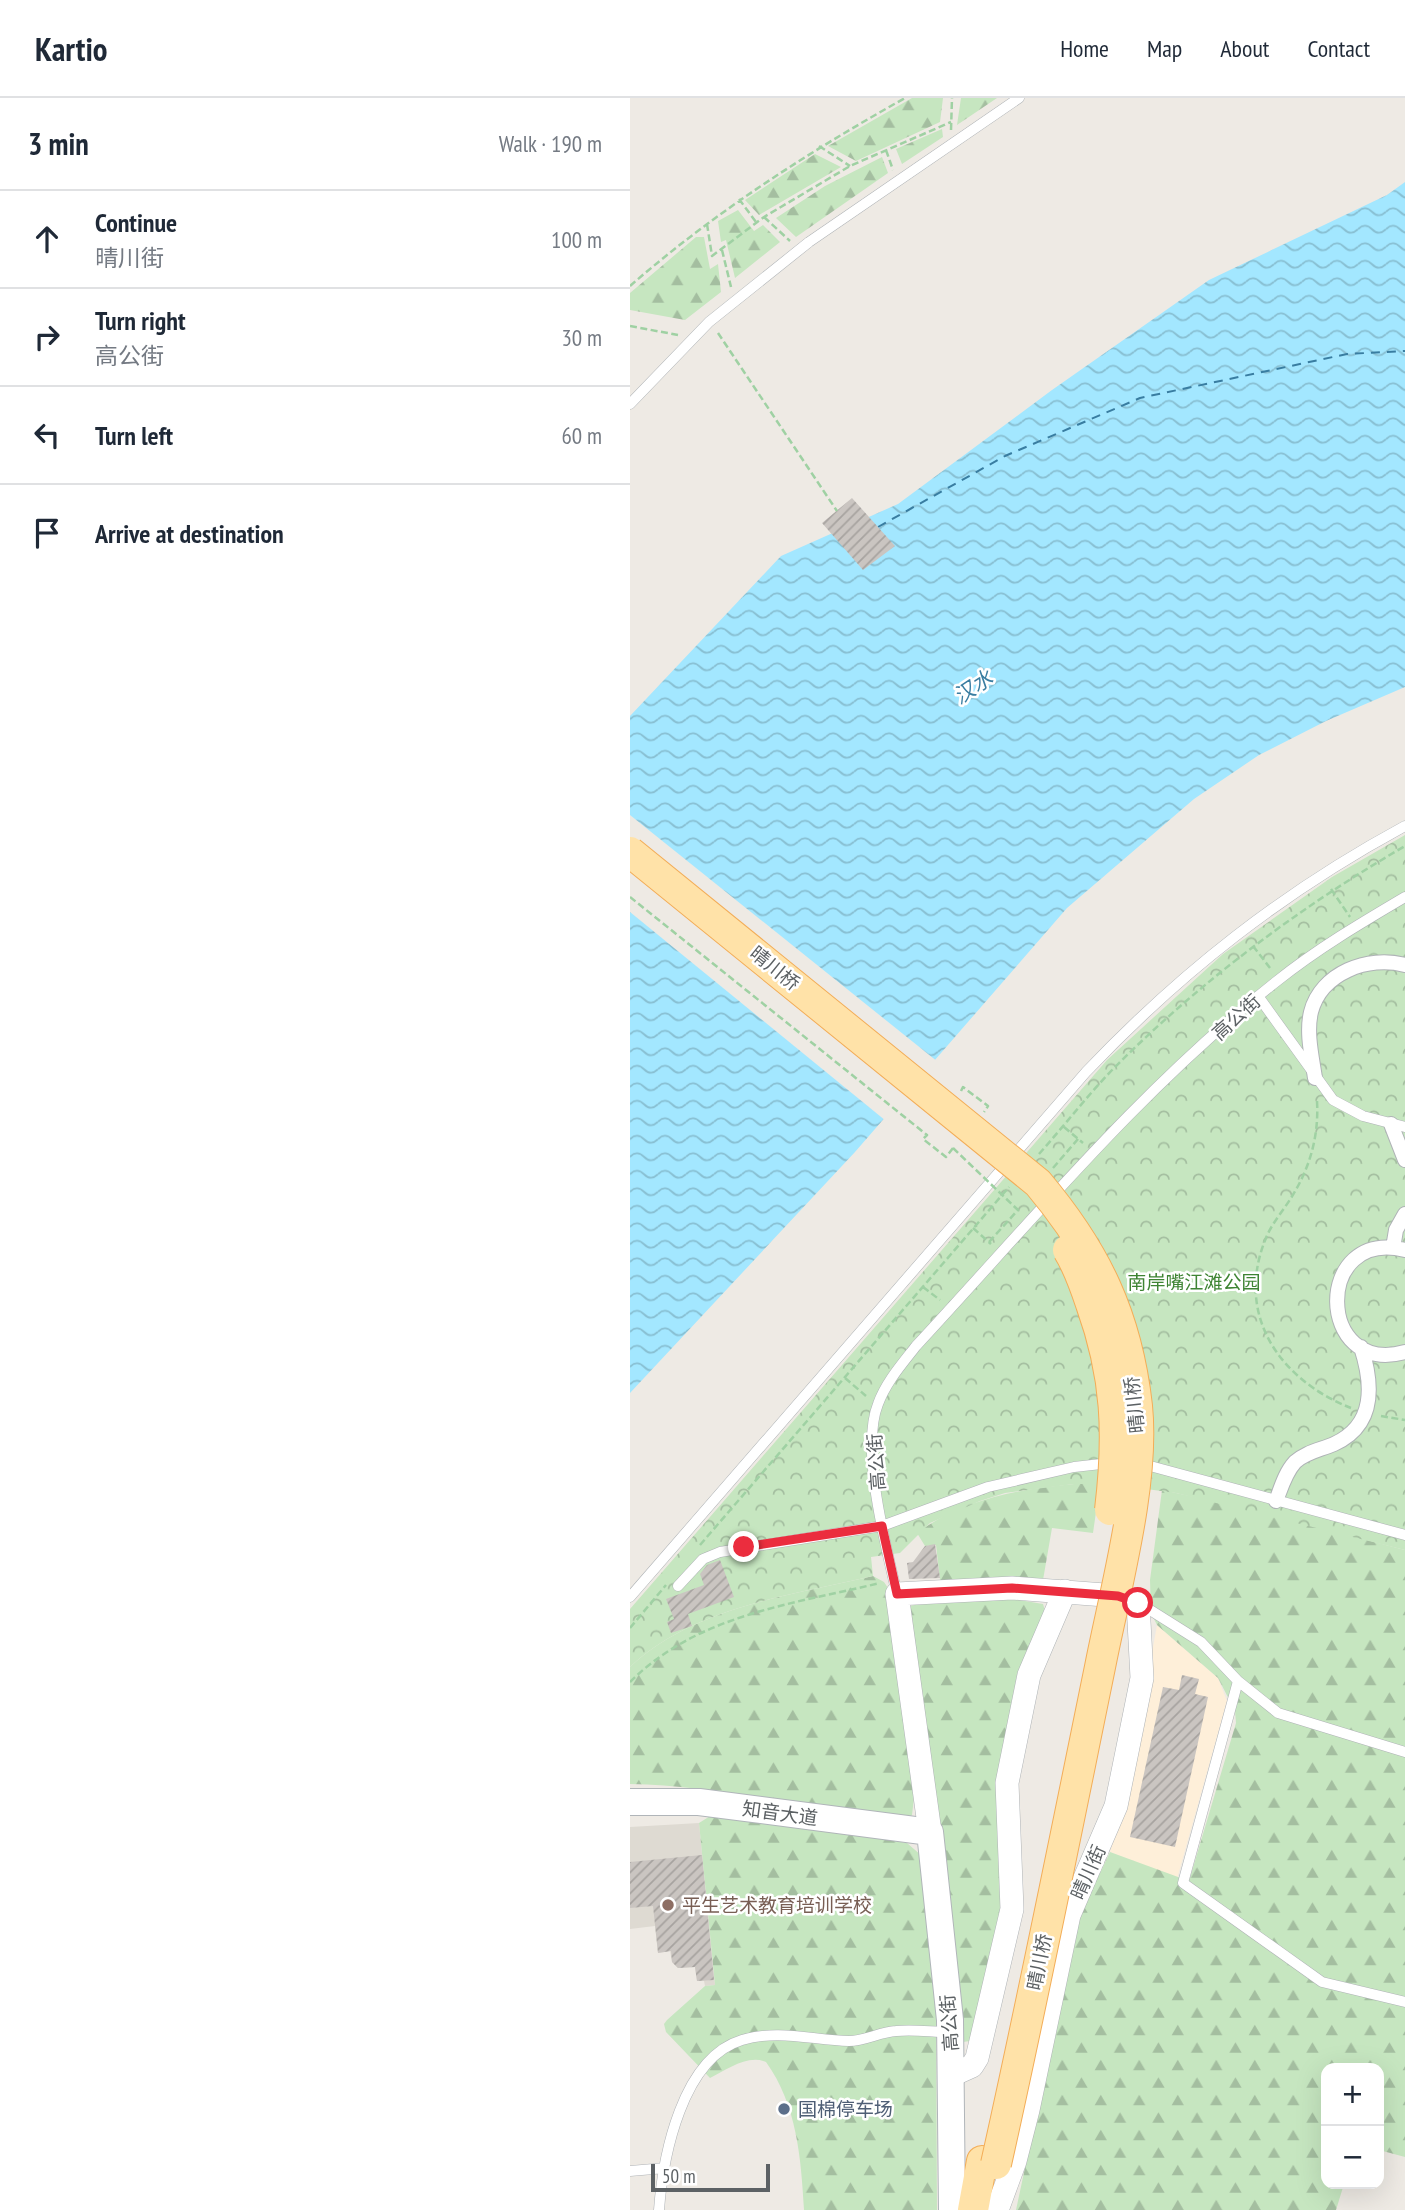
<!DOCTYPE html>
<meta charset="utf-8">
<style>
:root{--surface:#fff;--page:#f6f6f7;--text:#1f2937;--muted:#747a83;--line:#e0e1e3}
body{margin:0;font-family:"PT Sans Narrow","Noto Sans SC",sans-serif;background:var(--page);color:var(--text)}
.controls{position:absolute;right:21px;bottom:21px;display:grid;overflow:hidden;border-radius:14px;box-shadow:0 7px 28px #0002}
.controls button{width:63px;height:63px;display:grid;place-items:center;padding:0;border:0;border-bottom:2px solid var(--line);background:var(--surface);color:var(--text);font:35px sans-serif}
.scale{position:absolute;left:21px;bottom:18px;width:119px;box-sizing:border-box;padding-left:7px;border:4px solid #5c6164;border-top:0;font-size:19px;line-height:24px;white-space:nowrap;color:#5c6164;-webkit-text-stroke:5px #fff;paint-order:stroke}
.stop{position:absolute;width:21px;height:21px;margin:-16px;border:5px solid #eb2d3e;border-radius:50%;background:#fff}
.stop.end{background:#eb2d3e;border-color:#fff;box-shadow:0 2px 7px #0008}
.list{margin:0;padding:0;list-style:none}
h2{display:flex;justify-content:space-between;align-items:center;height:91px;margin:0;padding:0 28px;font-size:30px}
h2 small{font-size:23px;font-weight:400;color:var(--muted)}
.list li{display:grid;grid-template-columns:46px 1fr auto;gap:21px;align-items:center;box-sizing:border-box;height:98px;padding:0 28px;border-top:2px solid var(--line)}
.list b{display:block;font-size:26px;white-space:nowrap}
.list p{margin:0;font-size:23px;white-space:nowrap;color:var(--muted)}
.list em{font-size:23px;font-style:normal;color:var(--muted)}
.icon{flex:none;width:38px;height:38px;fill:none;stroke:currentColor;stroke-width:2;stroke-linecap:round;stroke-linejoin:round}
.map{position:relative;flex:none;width:775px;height:2112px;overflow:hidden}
header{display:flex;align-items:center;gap:42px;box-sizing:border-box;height:98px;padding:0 35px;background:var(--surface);border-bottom:2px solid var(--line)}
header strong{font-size:33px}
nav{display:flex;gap:38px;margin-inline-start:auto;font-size:24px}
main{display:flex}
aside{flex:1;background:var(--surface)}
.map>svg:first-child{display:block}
.commercial{fill:#feefd9}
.education{fill:#dedad2}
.forest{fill:url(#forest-firs)}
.park{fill:url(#park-crowns)}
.water{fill:url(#water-waves)}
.pier{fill:#eeeae4}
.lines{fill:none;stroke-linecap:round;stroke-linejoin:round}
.ferry{stroke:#397da1;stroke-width:2;stroke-dasharray:9 7;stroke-linecap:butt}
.building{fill:url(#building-hatch)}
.service-casing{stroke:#afb3b6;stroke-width:11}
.pedestrian-casing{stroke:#afb3b6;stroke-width:16}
.tertiary-casing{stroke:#afb3b6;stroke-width:24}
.secondary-casing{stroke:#b0b5b9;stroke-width:28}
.primary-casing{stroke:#f3ad58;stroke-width:32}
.path{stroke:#9fd1a3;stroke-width:2.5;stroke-dasharray:7 3.5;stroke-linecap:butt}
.service{stroke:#fff;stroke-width:10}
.pedestrian{stroke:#fff;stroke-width:14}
.tertiary{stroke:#fff;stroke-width:23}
.secondary{stroke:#fff;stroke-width:26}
.primary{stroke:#ffe2a8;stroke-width:30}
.primary-bridge-casing{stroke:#f3ad58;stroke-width:32;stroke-linecap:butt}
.path-bridge{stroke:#9fd1a3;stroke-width:2.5;stroke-dasharray:7 3.5;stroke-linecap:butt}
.primary-bridge{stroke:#ffe2a8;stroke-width:30}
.route{stroke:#eb2d3e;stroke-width:9}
.education-dot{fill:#8d6e63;stroke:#fff;stroke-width:2.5}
.service-dot{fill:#5c6f8a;stroke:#fff;stroke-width:2.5}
.labels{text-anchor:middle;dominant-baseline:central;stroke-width:5;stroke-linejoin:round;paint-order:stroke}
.street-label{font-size:19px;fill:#5c6164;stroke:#fff}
.park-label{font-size:19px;fill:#3e8433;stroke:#fff}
.education-label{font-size:19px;fill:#785e54;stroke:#fff;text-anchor:start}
.service-label{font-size:19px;fill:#4e5e75;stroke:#fff;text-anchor:start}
.water-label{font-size:21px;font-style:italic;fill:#397da1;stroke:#fff}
</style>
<header>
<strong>Kartio</strong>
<nav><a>Home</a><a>Map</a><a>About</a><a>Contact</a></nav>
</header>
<main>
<aside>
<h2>3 min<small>Walk · 190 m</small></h2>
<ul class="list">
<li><svg class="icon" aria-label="ahead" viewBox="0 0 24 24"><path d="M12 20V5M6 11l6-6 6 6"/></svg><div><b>Continue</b><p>晴川街</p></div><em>100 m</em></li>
<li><svg class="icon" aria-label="right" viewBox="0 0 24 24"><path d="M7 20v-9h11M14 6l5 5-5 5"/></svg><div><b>Turn right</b><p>高公街</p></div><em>30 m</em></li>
<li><svg class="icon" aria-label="left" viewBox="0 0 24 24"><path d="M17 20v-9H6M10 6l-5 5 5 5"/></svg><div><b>Turn left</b></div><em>60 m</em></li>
<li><svg class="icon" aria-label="arrive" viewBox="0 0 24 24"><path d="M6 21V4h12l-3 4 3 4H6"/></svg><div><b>Arrive at destination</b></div></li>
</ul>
</aside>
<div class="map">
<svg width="775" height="2112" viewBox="0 0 775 2112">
<defs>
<pattern id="forest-firs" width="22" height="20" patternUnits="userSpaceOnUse" patternTransform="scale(1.75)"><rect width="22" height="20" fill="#c6e6c0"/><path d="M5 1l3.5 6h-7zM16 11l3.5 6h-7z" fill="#a4bea0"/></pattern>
<pattern id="park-crowns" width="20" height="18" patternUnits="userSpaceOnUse" patternTransform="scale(1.75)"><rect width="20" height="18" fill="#c6e6c0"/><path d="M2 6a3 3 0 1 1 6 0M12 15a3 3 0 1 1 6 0" fill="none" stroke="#a4bea0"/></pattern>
<pattern id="water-waves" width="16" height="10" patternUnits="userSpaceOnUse" patternTransform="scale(1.75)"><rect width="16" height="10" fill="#a3e7ff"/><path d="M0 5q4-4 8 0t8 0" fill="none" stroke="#88bfd2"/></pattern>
<pattern id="building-hatch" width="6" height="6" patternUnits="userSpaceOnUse" patternTransform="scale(1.75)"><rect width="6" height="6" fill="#cac5c1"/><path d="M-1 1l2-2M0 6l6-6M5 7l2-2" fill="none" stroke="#a7a3a0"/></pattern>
</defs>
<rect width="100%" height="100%" fill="#eeeae4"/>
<!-- commercial -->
<path class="commercial" d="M527,1527L588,1580L597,1603L547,1781L480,1754L496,1699Z"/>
<!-- education -->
<path class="education" d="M69,1725L85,1887L75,1888L74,1883H67L65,1869L48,1870L42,1864L40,1853L28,1855L25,1828L0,1831V1729Z"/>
<!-- forest -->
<path class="forest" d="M282,0H313L310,24L226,63L198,48Z
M331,0H367L327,27Z
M312,31L313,39L272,66L266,51Z
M185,56L211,69L129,117L115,102Z
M252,59L258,75L166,139L146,120L195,88Z
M108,112L124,133L133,127L150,144L105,180L96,142L91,144L88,123Z
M66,139H74L80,171L88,166L91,194L55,222L0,212V195Z
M444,1386H470L463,1435L422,1430L413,1482H310L306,1447L295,1448L287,1435C333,1401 389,1391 444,1386Z
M532,1392L607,1408L775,1452V2059L749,2052V1970H696V2086H714L706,2112H386L448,1821L480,1754L559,1783L606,1625L605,1613L588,1580L527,1527L521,1515L520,1482Z
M243,1478L254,1484L258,1490L284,1700L282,1717L278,1721C184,1716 94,1687 0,1686V1569C63,1509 162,1497 243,1478Z
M377,1500L413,1506L416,1516L387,1577L378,1625L373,1811L340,1943L333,1944L280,1508L313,1501Z
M85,1715L277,1745L292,1758L306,1906L307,2112H174C171,2060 167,2007 136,1964C117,1956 97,1972 80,1980L36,1934L34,1926L37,1922L75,1888L85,1887L69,1725Z"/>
<!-- park -->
<path class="park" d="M775,737V1452L546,1395L479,1386H444L375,1395L350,1403L300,1425L270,1455L241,1459L243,1478C162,1497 63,1509 0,1569V1511L477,962L593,856L702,779Z"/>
<!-- water -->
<path class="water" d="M775,84V589L696,623L629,657L564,701L437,810L225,1054L0,1295V618L151,458L268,406L422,292L579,182L757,97Z"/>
<!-- pier -->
<path class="pier" d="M0,717L308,964L256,1023L0,814Z"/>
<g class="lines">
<!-- ferry -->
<path class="ferry" d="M248,429L375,358L510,300L717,256L775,253"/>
</g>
<!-- building -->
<path class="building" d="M222,400L265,448L233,472L192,425Z
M305,1446L310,1480L279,1481L277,1465L283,1464L295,1448Z
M90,1462L104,1499L58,1516L62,1528L41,1535L37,1524L44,1521L36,1501L74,1487L70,1476L77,1467Z
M552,1577L569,1581L565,1596L578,1599L545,1749L500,1739L533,1589L549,1592Z
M72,1757L84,1882L67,1883L65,1869L48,1870L42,1864L41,1853L28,1855L23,1808L0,1810V1764Z"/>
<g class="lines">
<defs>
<path id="service" d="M0,306L79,224L179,144L389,0
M628,898L703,1002L733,1018L775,1029
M509,1365L775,1437
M48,1488L73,1461L90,1454L252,1428L358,1389L444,1369L480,1365
M267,1496C256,1448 230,1351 248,1306C256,1284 272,1266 286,1248C402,1123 512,989 647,883C687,851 731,825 775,799
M0,1499L456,974C551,874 653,794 775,728
M509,1505L571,1544L608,1583L553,1785L692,1884L775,1904
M608,1583L648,1615L775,1654
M0,2073L35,2070
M29,2112C33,2058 52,1960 112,1942C147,1931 183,1942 219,1943C235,1943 250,1934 266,1933C283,1931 302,1934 320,1934"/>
<path id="pedestrian" d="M685,980C682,959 676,935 681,914C691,875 738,857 775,867
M761,1026L775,1062
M763,1150L766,1132L775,1116
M775,1152C683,1129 686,1279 775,1254
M646,1403C651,1390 655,1375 665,1364C676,1354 690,1352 704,1346C746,1327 743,1286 731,1249"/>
<path id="tertiary" d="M300,1734L267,1496L382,1490L488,1498L508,1505L512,1580L486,1708L439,1817L398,2012L385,2063L367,2112
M322,1977L342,1968L347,1960L382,1811L377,1685L399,1577L435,1493"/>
<path id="secondary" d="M0,1704H69L300,1734L320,1922L322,2112"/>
<path id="primary" d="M343,2112L352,2063"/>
</defs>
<!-- service casing -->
<use href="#service" class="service-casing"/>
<!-- pedestrian casing -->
<use href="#pedestrian" class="pedestrian-casing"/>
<!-- tertiary casing -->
<use href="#tertiary" class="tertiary-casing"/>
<!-- secondary casing -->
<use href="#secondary" class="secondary-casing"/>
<!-- primary casing -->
<use href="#primary" class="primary-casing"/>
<!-- path -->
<path class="path" d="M321,32L322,0
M189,48L220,68
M256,52L263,72
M109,101L126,124
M134,119L160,143
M77,126L82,158L134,119L220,68L321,24
M92,152L101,189
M0,188C85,114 177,55 275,0
M0,228L48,237
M88,235L207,413
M701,791L720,819
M0,799L297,1037L293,1041L316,1059L323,1050
M623,848L640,870
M331,993L333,989L358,1008L354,1014
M687,1003C689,1038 680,1070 661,1100C653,1113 642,1125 636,1140C604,1217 650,1282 721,1310
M434,1029L453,1045
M409,1056C434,1028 457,998 483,971C571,883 667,811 775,748
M343,1130L361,1146
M293,1189L310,1202
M215,1280L236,1298
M751,1318L775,1322
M70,1447L379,1089
M0,1530L36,1487
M0,1584C67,1517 162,1506 250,1485"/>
<!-- service -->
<use href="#service" class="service"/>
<!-- pedestrian -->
<use href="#pedestrian" class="pedestrian"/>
<!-- tertiary -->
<use href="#tertiary" class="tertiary"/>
<!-- secondary -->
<use href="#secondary" class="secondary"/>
<!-- primary -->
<use href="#primary" class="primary"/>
<defs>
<path id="primary-bridge" d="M0,754L408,1085C466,1154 497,1218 507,1308C515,1385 485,1492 470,1569C436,1735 403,1901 366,2066
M438,1152C448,1168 455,1188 461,1206C487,1278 489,1337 480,1412"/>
</defs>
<!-- primary-bridge casing -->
<use href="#primary-bridge" class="primary-bridge-casing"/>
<!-- path-bridge -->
<path class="path-bridge" d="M323,1050L388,1112L359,1144
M423,1070L448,1041"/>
<!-- primary-bridge -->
<use href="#primary-bridge" class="primary-bridge"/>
</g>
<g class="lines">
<!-- route -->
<path class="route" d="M114,1449L252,1428L267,1496L382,1490L488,1498L508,1505"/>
</g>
<!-- markers -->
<circle class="education-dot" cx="38" cy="1807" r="7"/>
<circle class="service-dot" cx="154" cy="2011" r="7"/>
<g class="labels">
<!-- street labels -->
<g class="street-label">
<text transform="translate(145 870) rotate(39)">晴川桥</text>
<text transform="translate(606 919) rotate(-42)">高公街</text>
<text transform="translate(504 1307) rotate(-96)">晴川桥</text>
<text transform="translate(246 1364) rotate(-94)">高公街</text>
<text transform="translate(150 1715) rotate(8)">知音大道</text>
<text transform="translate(458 1774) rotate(-66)">晴川街</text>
<text transform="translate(409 1864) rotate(-79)">晴川桥</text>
<text transform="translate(319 1925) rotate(-94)">高公街</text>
</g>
<!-- park labels -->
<g class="park-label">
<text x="564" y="1184">南岸嘴江滩公园</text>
</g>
<!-- education labels -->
<g class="education-label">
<text x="52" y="1807">平生艺术教育培训学校</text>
</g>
<!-- service labels -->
<g class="service-label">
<text x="168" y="2011">国棉停车场</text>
</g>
<!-- water labels -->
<g class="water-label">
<text transform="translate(343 589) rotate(-33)">汉水</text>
</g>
</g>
</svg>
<div class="controls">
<button>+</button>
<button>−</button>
</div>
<div class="scale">50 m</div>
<div class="stop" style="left:508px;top:1505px"></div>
<div class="stop end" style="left:114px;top:1449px"></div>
</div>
</main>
